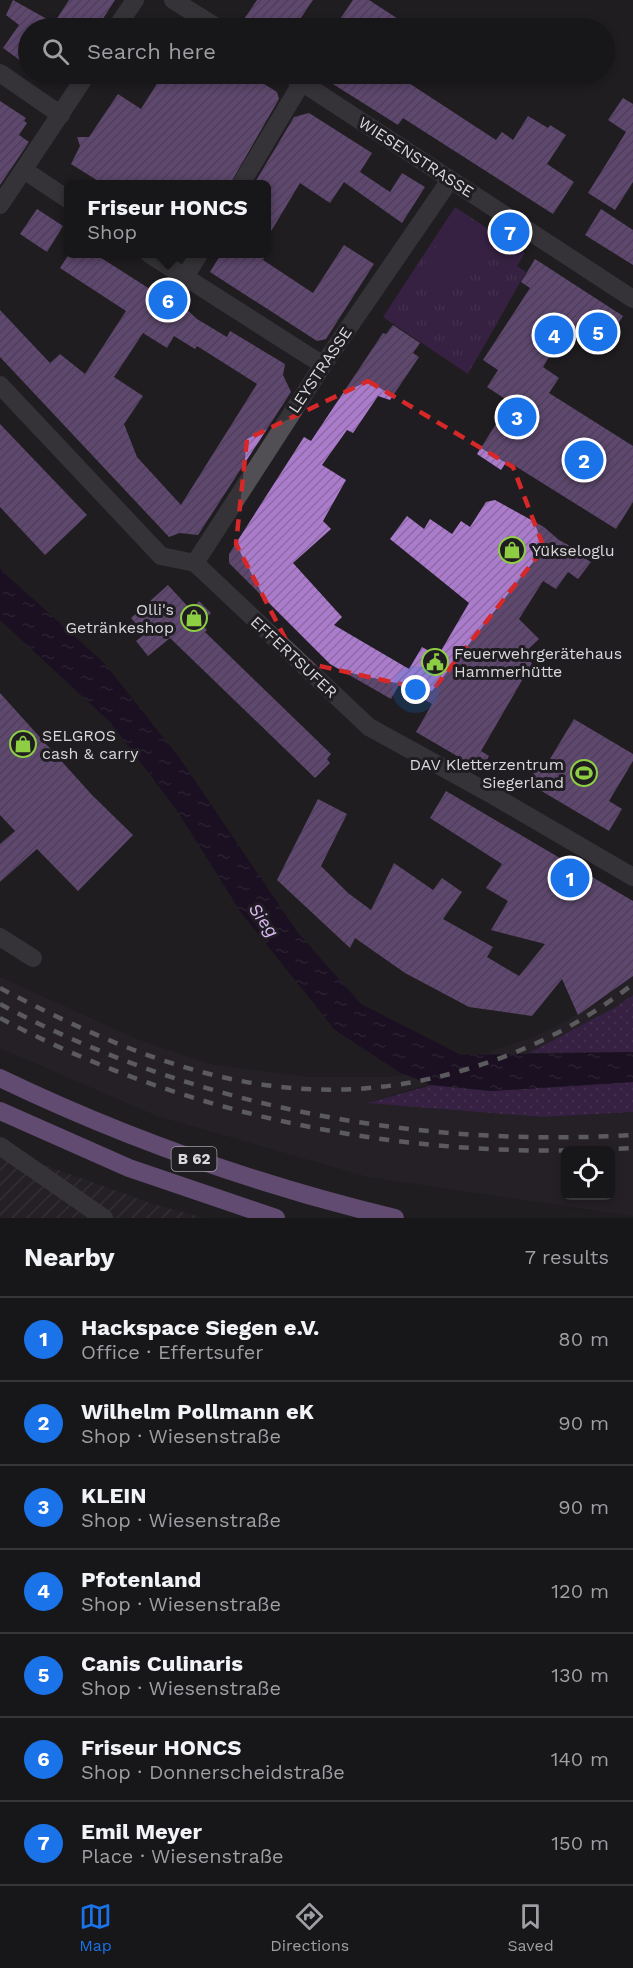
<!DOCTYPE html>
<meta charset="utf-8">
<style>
:root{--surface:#171619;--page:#242326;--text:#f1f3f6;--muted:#9e9fa2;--line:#363538;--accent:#1a73e8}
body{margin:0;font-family:"Work Sans",sans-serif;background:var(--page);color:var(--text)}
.controls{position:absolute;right:18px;bottom:18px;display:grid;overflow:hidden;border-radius:9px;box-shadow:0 3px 9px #0003}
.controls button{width:54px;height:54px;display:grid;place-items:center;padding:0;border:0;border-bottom:2px solid var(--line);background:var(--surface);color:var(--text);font:30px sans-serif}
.you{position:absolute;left:416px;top:690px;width:21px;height:21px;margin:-15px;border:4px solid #fff;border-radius:50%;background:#1a73e8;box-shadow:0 0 0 9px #1a73e833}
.badge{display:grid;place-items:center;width:39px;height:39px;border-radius:50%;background:var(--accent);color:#fff;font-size:20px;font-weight:700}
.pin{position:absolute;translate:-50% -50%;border:3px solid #fff;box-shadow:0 2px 6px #0006}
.popup{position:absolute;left:64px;top:180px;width:207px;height:78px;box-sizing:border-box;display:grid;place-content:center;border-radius:9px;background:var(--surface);filter:drop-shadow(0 2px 4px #0005);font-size:20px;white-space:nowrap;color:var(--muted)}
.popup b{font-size:22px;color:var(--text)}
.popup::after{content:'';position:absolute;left:50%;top:100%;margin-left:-12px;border:12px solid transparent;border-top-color:var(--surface)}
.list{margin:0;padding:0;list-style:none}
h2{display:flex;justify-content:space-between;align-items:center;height:78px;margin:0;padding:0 24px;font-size:26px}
h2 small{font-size:20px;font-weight:400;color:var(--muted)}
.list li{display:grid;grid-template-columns:39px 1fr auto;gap:18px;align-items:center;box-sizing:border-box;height:84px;padding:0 24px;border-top:2px solid var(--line)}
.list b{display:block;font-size:22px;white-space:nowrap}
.list p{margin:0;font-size:20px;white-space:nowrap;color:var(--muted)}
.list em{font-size:20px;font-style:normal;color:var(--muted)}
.icon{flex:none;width:33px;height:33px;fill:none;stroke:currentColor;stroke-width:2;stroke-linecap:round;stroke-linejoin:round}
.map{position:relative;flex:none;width:633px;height:1218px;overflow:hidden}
.search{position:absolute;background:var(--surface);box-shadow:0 3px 9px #0003;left:18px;right:18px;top:18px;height:66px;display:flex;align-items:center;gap:15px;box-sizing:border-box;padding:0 21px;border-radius:33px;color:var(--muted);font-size:22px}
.sheet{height:666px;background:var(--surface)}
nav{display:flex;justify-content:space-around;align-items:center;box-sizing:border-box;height:84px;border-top:2px solid var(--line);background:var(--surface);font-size:16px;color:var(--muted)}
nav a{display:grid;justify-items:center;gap:3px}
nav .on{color:var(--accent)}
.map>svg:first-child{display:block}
.built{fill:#2a252e;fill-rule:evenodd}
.industrial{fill:url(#industrial-furrows)}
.grass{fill:url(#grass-dots)}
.park{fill:url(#park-tufts)}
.garden{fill:#53266d}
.water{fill:url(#water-ripples)}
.building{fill:url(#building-hatch);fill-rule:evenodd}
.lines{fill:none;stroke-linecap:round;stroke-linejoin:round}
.minor{stroke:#514f53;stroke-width:18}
.highway{stroke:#b283d2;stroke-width:18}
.rail{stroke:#a5a4a7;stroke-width:4.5;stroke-dasharray:10 10;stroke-linecap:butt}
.marked{fill:none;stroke:#d62828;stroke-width:4.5;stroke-dasharray:12 8;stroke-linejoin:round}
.labels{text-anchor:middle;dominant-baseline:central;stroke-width:6;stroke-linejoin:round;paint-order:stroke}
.shield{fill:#1f1d21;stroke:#a1a0a3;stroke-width:1.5}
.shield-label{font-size:15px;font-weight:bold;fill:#d9d8db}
.street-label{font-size:16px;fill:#d9d8db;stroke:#1f1d21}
.poi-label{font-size:16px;fill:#d9d8db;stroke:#1f1d21;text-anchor:start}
.water-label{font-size:18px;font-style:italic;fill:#dcb7f5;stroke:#1f1d21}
</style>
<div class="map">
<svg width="633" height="1218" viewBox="0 0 633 1218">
<defs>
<pattern id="industrial-furrows" width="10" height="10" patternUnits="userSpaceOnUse" patternTransform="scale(1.5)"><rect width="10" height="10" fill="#2a252e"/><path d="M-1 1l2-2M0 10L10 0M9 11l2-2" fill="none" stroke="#48444c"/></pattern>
<pattern id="grass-dots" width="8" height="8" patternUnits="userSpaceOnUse" patternTransform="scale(1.5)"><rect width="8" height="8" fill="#53266d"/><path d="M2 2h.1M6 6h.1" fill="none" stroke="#6b4581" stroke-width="1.8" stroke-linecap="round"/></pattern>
<pattern id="park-tufts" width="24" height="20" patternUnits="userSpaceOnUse" patternTransform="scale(1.5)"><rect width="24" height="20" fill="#53266d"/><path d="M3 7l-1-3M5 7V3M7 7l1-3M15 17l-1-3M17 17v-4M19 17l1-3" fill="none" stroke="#6b4581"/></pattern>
<pattern id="water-ripples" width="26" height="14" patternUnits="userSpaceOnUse" patternTransform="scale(1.5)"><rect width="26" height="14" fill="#160123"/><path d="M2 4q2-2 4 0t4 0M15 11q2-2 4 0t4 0" fill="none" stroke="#372542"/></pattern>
<pattern id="building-hatch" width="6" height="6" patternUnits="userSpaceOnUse" patternTransform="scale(1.5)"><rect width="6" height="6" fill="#ac7ccc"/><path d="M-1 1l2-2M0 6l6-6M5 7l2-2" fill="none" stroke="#8c6aa3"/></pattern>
</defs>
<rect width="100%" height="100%" fill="#1f1d21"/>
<!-- built -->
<path class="built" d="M633,975V995L614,1008L529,1053L370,1102L543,1117L633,1112V1216L368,1177L157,1116L0,1048V977L139,1040L210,1064L306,1077H394L462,1061L539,1035L600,1002ZM566,1150H610V1196H566Z"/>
<!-- industrial -->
<path class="industrial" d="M0,1149L150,1203L204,1218H0Z"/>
<!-- grass -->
<path class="grass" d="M633,995V1052L529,1053L614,1008Z
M633,1082V1112L543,1117L367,1103L432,1085L492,1091Z"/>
<!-- park -->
<path class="park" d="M455,207L525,253L517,266L526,272L468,374L383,317Z"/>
<!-- garden -->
<path class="garden" d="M454,219L486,240L449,296L418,275Z"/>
<!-- water -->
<path class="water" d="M0,569L105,664L181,760L298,933L361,1004L461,1055L633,1052V1082L492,1091L432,1085L399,1072L335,1030L242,914L176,809L110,722L0,620Z"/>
<!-- building -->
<path class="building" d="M13,0L54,23L69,0H115L97,28H28V66L3,48L19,25L6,15Z
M257,0H313L294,28H238Z
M353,0H369L412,28H334Z
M163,74H231L242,80L248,74L277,92L279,99L230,184H103L71,164L80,146L77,137H89L118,94L141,109Z
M317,74H395L496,140L502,132L513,140L528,116L548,128L550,125L566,135L547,164L574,182L553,214L403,118L398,125Z
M623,98L633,104V182L615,210L588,193L626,132L608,120Z
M0,101L26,118L24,121L27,123L19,135L29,142L0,185Z
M309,113L372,153L360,172L390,192L402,173L425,187L402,223L344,182L330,203L300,183L267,238V184H254L294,117Z
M37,209L63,226L47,252L20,234Z
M601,209L633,230V265L585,235Z
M344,245L374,264L326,339L322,340L317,341L210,272L221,254H266L263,260L313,293Z
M69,254H95L153,291L183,306L197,319L227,337L230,331L285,364L283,375L291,392L198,535L180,533L169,537L0,357V310L50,363L60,354L85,374L126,311L60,268ZM143,333L167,348L174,336L195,349L197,346L257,384L181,505L137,457L124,424L143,396L114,377Z
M535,259L623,316L608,339L588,326L579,340L565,331L543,367L559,378L549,393L633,446V502L616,529L507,461L501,470L477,454L510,402L487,387L498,370L483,360L530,288L521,282Z
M393,325L420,343L413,353L419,357L390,400L378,396L353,433L347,430L322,465L346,480L323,521L331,529L293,563L342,617L334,625L409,669L422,647L438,656L469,603L390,539L407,516L424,529L430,519L452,534L461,521L470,527L486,502L495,500L544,527L559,540L581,552L579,555L591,562L578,579L568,572L556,589L543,581L519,619L539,639L521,656L532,663L481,751L489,756L481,770L416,732L432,704L399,685L391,699L330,664L229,563V554L304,437L311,441L383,333L386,334Z
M0,424L87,515L45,555L0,507Z
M168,585L191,610L199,601L211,613L200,623L207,630L205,632L331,754L327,759L330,763L315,778L170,638L148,656L136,641L145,634L131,618Z
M0,693L92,795L133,835L78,891L37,849L0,882V844L15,831L0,815Z
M574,719L633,754V761L609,801L622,809L609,831L528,783L541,761L547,764Z
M446,791L633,901V976L578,1015L562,979L532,1016L469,1007L405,973L355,938L350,948L277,880L318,799L347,814L321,866L348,893L371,910L394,863L433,890L442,878L462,892L443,919L493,947L487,957L519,976L545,944L491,930L508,901L486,888L502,864L430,818Z"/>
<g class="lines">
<!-- minor -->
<path class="minor" d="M173,0L218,28
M116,28L135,0
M0,73L61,115
M289,74L633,299
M24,170L69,200
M241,184L302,82
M0,205L87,74
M149,254L323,365
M185,277L199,254
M0,385L161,556L195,563L369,727L489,793L633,877
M195,563L323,365L450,180
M0,937L33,958
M0,1146L104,1218"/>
<!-- highway -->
<path class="highway" d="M0,1078C127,1139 258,1185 395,1218
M0,1111L129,1168L276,1218"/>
<!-- rail -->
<path class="rail" d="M0,988C152,1068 294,1120 464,1070C526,1052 582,1024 633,984
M0,1004C193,1107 416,1148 633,1135
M0,1018C192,1120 417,1162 633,1148"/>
</g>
<!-- marked area -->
<path d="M0 0H633V1218H0ZM368,381L513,467L544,548L432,691L297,661L236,544L247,439Z" fill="#1f1d21" fill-opacity=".55" fill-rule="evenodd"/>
<path class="marked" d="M368,381L513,467L544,548L432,691L297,661L236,544L247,439Z"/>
<!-- icons -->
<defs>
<symbol id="shop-ring" viewBox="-11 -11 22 22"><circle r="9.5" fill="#1f1d21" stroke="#8ece43" stroke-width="1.5"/><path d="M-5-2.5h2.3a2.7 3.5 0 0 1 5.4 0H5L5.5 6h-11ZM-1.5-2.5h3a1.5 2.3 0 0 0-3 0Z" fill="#8ece43"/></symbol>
<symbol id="civic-ring" viewBox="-11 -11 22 22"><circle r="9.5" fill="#1f1d21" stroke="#8ece43" stroke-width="1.5"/><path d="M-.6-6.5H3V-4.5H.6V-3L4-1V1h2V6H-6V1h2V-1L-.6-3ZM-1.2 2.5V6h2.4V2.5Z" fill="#8ece43"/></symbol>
<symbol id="stadium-ring" viewBox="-11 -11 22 22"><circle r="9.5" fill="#1f1d21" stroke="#8ece43" stroke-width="1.5"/><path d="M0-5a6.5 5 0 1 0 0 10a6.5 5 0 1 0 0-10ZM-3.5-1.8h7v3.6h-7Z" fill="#8ece43"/></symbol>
</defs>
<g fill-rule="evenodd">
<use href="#shop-ring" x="497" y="535" width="30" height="30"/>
<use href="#shop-ring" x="179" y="603" width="30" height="30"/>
<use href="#civic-ring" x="420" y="647" width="30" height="30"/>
<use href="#shop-ring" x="8" y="729" width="30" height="30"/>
<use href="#stadium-ring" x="569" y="758" width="30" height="30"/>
</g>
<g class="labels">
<!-- shield labels -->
<rect class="shield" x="171.5" y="1147" width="45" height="24" rx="4.5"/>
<g class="shield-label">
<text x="194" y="1159">B 62</text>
</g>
<!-- street labels -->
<g class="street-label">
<text transform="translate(416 157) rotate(33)">WIESENSTRASSE</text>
<text transform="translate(320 370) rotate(-56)">LEYSTRASSE</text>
<text transform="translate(294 657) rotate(43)">EFFERTSUFER</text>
</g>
<!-- poi labels -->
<g class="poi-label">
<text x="532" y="550">Yükseloglu</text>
<text x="174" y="609" text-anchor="end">Olli's<tspan x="174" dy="18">Getränkeshop</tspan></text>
<text x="454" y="653">Feuerwehrgerätehaus<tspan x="454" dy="18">Hammerhütte</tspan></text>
<text x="42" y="735">SELGROS<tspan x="42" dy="18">cash &amp; carry</tspan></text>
<text x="564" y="764" text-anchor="end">DAV Kletterzentrum<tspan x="564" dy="18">Siegerland</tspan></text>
</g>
<!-- water labels -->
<g class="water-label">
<text transform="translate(264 920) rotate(54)">Sieg</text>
</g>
</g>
</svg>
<div class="controls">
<button><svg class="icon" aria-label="locate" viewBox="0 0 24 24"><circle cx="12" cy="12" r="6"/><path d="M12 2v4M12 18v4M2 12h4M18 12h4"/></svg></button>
</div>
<div class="you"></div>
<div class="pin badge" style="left:570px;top:878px">1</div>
<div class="pin badge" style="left:584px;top:460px">2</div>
<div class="pin badge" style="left:517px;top:417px">3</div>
<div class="pin badge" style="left:554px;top:335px">4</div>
<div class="pin badge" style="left:598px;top:332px">5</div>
<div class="pin badge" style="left:168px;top:300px">6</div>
<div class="popup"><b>Friseur HONCS</b>Shop</div>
<div class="pin badge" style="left:510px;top:232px">7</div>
<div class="search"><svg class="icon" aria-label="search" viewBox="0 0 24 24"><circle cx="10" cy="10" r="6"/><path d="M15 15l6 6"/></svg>Search here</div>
</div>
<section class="sheet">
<h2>Nearby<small>7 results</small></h2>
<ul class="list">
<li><span class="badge">1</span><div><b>Hackspace Siegen e.V.</b><p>Office · Effertsufer</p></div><em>80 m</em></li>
<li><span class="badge">2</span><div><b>Wilhelm Pollmann eK</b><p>Shop · Wiesenstraße</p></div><em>90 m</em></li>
<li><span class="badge">3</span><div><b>KLEIN</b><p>Shop · Wiesenstraße</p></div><em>90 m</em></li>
<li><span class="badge">4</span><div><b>Pfotenland</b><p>Shop · Wiesenstraße</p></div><em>120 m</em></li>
<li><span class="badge">5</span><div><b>Canis Culinaris</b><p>Shop · Wiesenstraße</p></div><em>130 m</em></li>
<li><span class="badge">6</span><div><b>Friseur HONCS</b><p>Shop · Donnerscheidstraße</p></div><em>140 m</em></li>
<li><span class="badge">7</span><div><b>Emil Meyer</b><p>Place · Wiesenstraße</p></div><em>150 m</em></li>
</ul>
</section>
<nav>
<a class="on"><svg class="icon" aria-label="map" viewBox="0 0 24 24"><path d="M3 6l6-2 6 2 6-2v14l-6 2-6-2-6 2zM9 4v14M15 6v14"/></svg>Map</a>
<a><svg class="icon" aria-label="directions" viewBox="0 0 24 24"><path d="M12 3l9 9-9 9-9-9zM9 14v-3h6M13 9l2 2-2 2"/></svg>Directions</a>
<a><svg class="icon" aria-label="saved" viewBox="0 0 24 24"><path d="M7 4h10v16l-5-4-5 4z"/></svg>Saved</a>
</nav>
